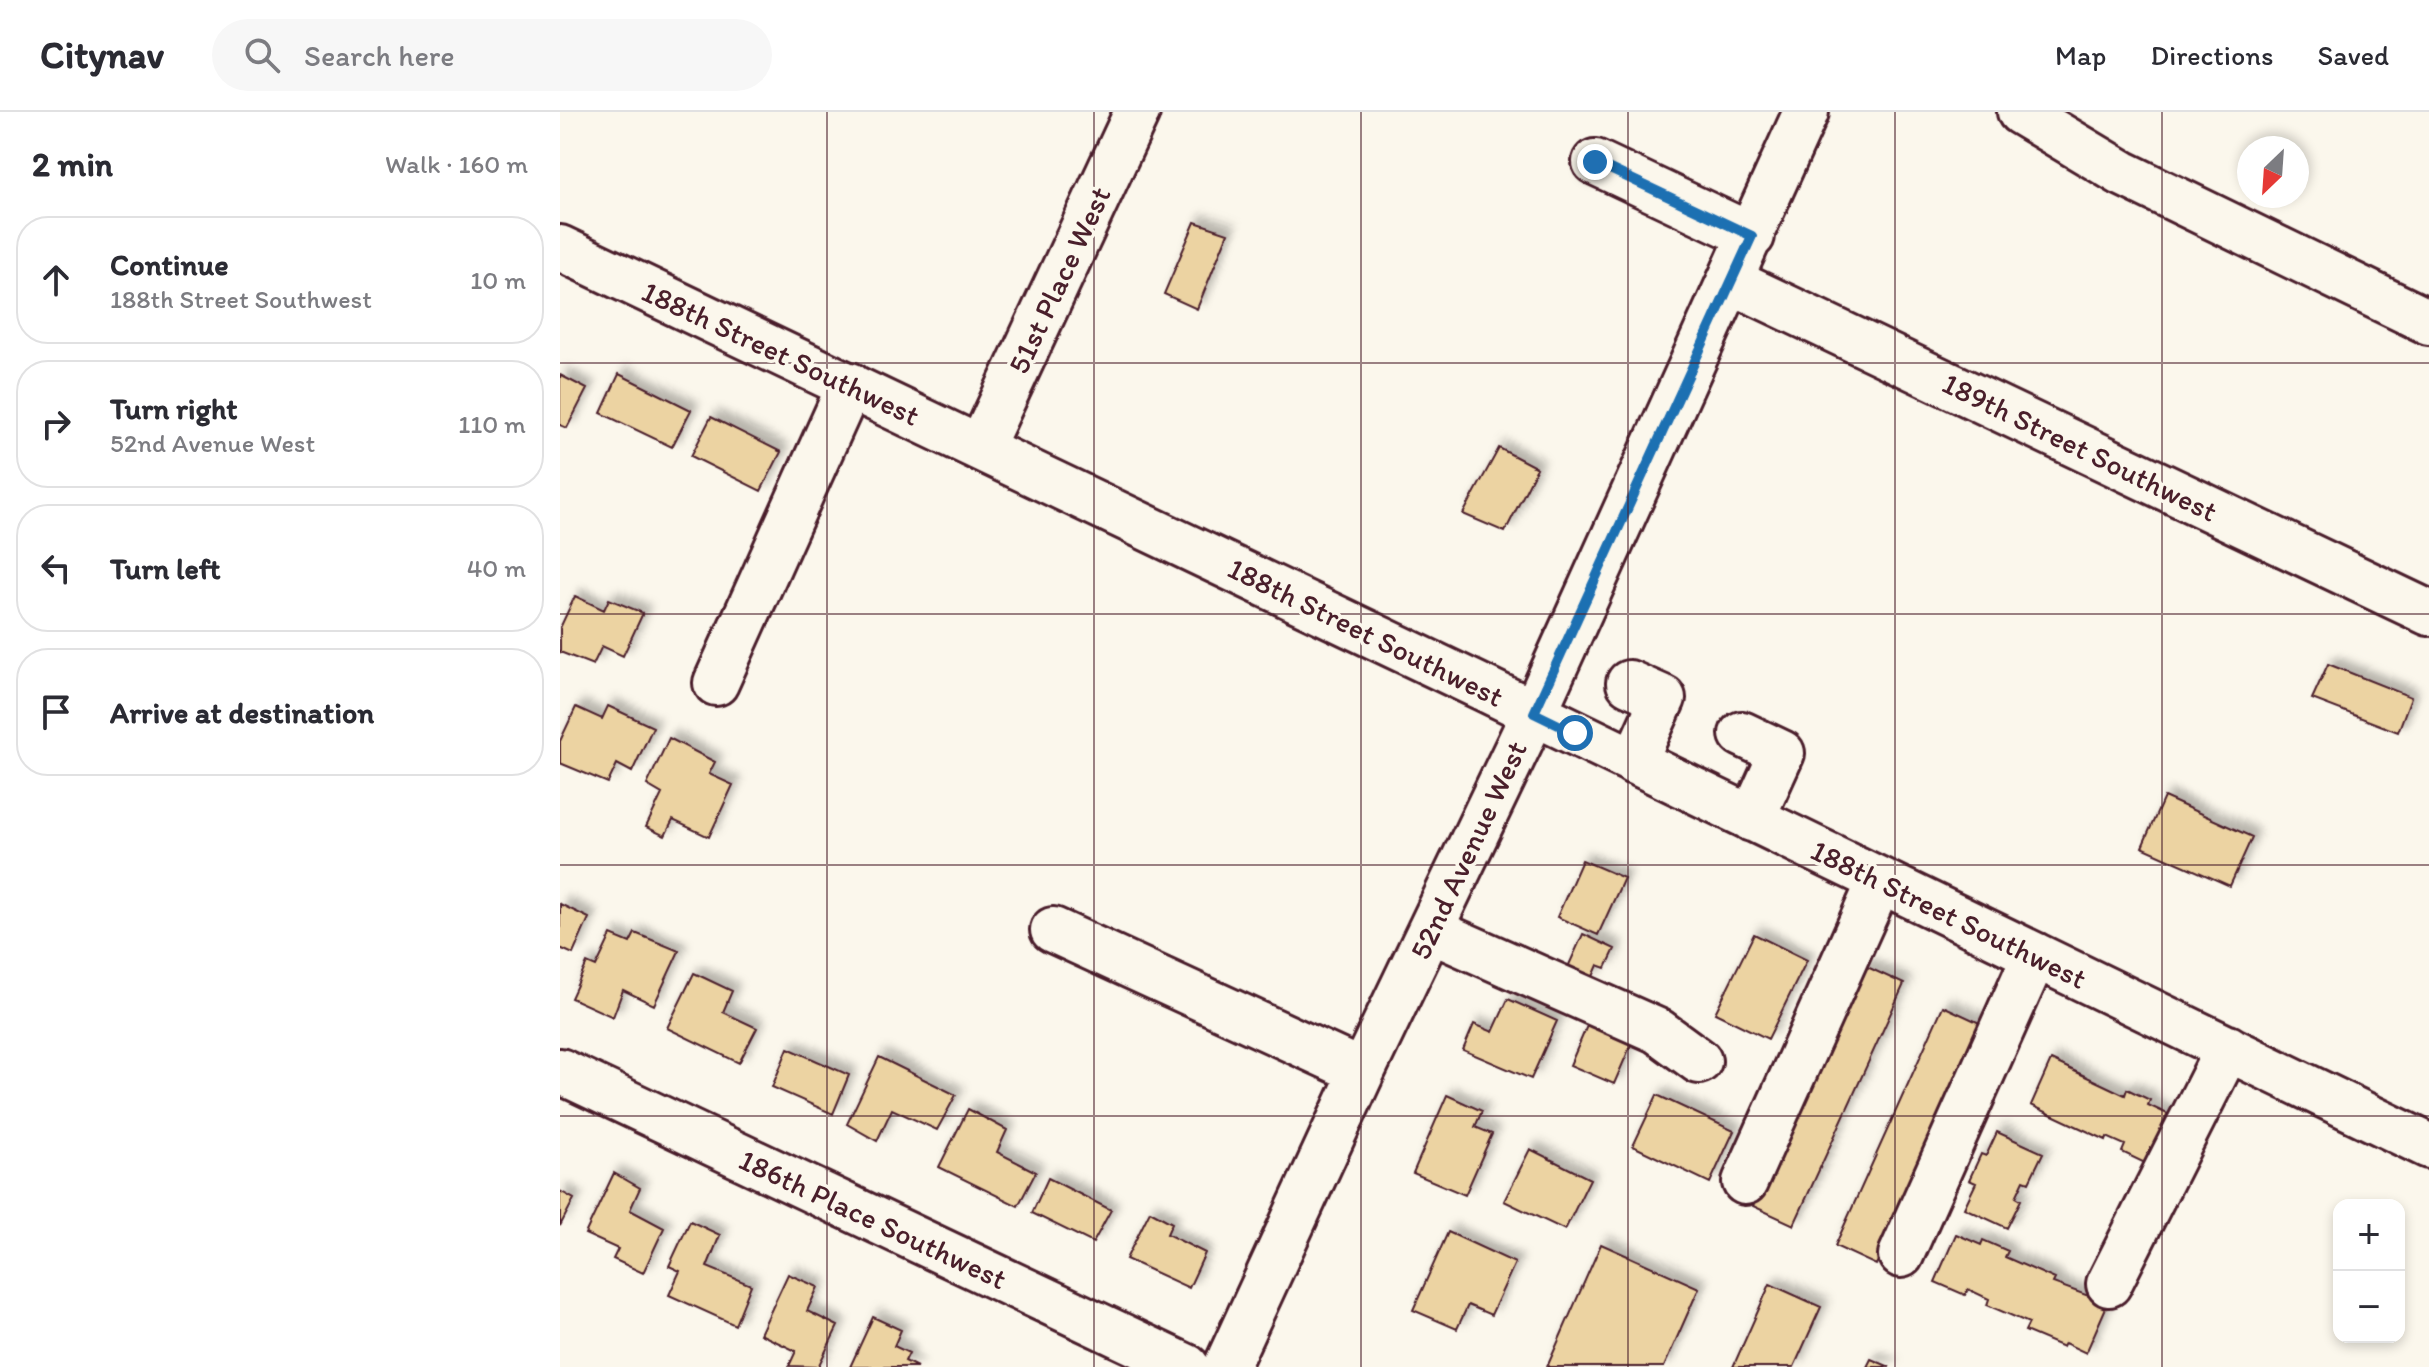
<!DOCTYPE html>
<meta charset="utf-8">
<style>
:root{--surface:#fff;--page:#f7f7f7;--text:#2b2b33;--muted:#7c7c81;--line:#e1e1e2}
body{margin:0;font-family:Itim,sans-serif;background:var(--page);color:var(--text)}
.controls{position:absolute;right:24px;bottom:24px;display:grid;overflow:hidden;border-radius:16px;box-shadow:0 4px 12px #0003}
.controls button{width:72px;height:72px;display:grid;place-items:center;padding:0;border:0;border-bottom:2px solid var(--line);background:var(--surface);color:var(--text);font:40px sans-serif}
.compass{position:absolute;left:1677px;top:24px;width:72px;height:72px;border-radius:50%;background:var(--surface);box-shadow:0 4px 12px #0003;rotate:205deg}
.stop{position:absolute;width:24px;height:24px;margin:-18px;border:6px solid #1f6fb2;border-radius:50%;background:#fff}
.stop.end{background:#1f6fb2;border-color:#fff;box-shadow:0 2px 8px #0008}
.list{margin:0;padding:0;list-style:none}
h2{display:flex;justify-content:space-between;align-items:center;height:104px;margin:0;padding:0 32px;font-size:34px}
h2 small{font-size:26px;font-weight:400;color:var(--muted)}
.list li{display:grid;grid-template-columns:52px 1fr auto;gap:24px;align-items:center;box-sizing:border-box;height:128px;margin:0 16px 16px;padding:0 16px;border:2px solid var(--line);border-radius:32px}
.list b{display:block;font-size:30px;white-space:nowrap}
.list p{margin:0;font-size:26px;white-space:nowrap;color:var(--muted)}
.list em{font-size:26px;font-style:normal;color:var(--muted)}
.icon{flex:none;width:44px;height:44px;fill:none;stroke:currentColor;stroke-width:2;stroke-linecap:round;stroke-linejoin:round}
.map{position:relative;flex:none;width:1869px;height:1255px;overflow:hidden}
header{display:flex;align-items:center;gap:48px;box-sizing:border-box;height:112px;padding:0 40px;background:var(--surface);border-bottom:2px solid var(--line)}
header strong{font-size:38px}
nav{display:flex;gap:44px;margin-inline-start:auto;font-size:28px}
.search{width:560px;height:72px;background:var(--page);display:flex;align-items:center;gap:20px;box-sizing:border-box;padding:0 28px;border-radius:44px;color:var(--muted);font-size:30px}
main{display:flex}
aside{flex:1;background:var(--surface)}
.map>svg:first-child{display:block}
.building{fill:#ecd3a2;stroke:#4a1f2b;stroke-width:2;filter:url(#shadow)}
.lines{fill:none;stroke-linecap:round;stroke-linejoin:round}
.minor-casing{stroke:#4a1f2b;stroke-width:50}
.minor{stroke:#fbf7ec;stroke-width:44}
.route{stroke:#1f6fb2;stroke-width:10}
.grid{fill:none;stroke:#4a1f2b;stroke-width:2;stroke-opacity:0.55}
.labels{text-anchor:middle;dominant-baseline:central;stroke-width:7;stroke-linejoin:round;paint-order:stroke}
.street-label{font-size:30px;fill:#4a1f2b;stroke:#fbf7ec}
</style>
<header>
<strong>Citynav</strong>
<div class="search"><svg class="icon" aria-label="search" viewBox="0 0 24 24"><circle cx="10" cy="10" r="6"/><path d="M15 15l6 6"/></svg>Search here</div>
<nav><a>Map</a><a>Directions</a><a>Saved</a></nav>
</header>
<main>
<aside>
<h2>2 min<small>Walk · 160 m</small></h2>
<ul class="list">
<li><svg class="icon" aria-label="ahead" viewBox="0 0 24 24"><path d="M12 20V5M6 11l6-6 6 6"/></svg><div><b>Continue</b><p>188th Street Southwest</p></div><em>10 m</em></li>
<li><svg class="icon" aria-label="right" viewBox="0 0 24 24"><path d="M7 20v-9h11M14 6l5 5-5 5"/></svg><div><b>Turn right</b><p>52nd Avenue West</p></div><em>110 m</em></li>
<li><svg class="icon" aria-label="left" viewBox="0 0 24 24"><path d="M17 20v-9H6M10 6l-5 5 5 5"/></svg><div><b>Turn left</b></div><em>40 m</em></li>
<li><svg class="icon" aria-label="arrive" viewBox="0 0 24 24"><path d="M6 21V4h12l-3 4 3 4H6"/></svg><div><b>Arrive at destination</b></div></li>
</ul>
</aside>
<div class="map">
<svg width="1869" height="1255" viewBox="0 0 1869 1255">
<defs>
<filter id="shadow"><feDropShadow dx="7" dy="-7" stdDeviation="4" flood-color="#0004"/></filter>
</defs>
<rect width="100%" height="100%" fill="#fbf7ec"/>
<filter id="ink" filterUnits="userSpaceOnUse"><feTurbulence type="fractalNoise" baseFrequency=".0125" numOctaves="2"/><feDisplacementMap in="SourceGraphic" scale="16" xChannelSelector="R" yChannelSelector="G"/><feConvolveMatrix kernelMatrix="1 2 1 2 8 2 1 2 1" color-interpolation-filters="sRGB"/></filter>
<g filter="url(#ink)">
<!-- building -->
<path class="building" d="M635,110L668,121L637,197L604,182Z
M59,262L131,298L112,335L41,301Z
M0,263L27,277L7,316L0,313Z
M151,305L221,340L201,379L131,344Z
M939,336L977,356L945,420L903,402Z
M15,484L44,498L49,487L83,501L63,544L42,534L33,553L0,540V516Z
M1768,552L1851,585L1838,620L1752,587Z
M48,594L93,615L72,660L57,652L48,671L0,651V629L16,595L42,607Z
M109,626L155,650L149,662L173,673L149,725L113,708L105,724L86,715L102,682L87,673Z
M1604,685L1692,725L1670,774L1582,735Z
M1022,748L1064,766L1038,823L997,805Z
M0,792L29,806L13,842L0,836Z
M75,821L119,839L94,893L63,878L53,905L11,886L27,851L36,855L51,823L70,831Z
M1023,822L1055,837L1046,856L1038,853L1032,867L1008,855Z
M1194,822L1247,848L1208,927L1155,901Z
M1303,853L1344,872L1234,1113L1193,1094Z
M134,861L172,879L163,900L197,916L179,951L107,916Z
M948,887L997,909L971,967L903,938L914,912L933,920Z
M1383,894L1424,913L1316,1153L1275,1134Z
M1029,909L1073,928L1054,972L1010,953Z
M228,936L289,963L273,1002L212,975Z
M319,945L396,983L377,1018L332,997L317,1029L287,1012Z
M1491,948L1565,983L1567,977L1590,988L1588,993L1614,1005L1591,1054L1562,1040L1565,1033L1547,1025L1546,1028L1471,993Z
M887,983L922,999L915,1015L932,1022L905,1083L853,1061Z
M1097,983L1174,1019L1150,1071L1073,1034Z
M408,997L447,1018L437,1040L476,1060L458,1094L379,1055Z
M1437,1020L1483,1041L1469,1070L1464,1068L1456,1085L1461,1088L1447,1116L1404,1096L1416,1071L1409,1068L1421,1042L1426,1044Z
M970,1037L1030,1067L1005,1118L944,1089Z
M54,1061L80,1076L70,1098L104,1116L83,1161L53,1147L58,1137L25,1122Z
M488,1066L551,1098L533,1131L472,1101Z
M0,1079L14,1087L0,1114Z
M590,1099L612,1111L607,1122L645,1141L629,1176L566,1147Z
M130,1109L160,1123L147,1155L191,1173L175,1213L109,1183L120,1159L109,1154Z
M888,1120L955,1151L931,1203L908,1193L897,1217L853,1198Z
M1396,1122L1421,1133L1423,1128L1448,1139L1445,1145L1495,1167L1493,1171L1548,1191L1526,1241L1505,1231L1503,1235L1465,1219L1469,1211L1427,1193L1429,1187L1408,1177L1405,1183L1375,1170Z
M1041,1132L1139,1176L1104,1255H987Z
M228,1162L258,1175L247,1199L278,1214L258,1255L229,1254L236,1239L200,1222Z
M1210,1172L1261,1195L1234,1255H1173Z
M313,1205L341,1218L334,1234L349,1241L345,1249L357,1255H290Z
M1311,1247L1330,1255H1307Z"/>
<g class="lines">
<defs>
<path id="minor" d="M1460,0L1562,61L1869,210
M1035,50L1192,124
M0,136L925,577L1869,1034
M1171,169L1869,501
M421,335L577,0
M156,571L290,273
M1069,571L1103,586L1074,650
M1182,622L1222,641L1192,707
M493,818L802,960
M870,818L1098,919L1139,949
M0,959L627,1255
M1185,1070L1320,769
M1341,1143L1475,843
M1549,1172L1668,936
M666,1255L802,960L974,601L1246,0"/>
</defs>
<!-- minor casing -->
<use href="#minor" class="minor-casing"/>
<!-- minor -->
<use href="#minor" class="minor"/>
</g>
</g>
<g class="lines" filter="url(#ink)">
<!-- route -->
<path class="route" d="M1015,621L974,601L1192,124L1035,50"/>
</g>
<!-- grid -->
<path class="grid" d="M267,0V1255M534,0V1255M801,0V1255M1068,0V1255M1335,0V1255M1602,0V1255M0,251H1869M0,502H1869M0,753H1869M0,1004H1869"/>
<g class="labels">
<!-- street labels -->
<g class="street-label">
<text transform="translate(499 168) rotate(-65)">51st Place West</text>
<text transform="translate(221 241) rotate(25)">188th Street Southwest</text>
<text transform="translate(1520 335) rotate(26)">189th Street Southwest</text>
<text transform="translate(806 520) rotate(26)">188th Street Southwest</text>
<text transform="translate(908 738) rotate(-65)">52nd Avenue West</text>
<text transform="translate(1389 802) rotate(26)">188th Street Southwest</text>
<text transform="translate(313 1107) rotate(25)">186th Place Southwest</text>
</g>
</g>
</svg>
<div class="controls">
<button>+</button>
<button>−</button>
</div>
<svg class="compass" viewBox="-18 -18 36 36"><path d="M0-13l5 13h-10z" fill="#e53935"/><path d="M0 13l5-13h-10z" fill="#7c7c81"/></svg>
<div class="stop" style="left:1015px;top:621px"></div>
<div class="stop end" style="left:1035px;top:50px"></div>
</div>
</main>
